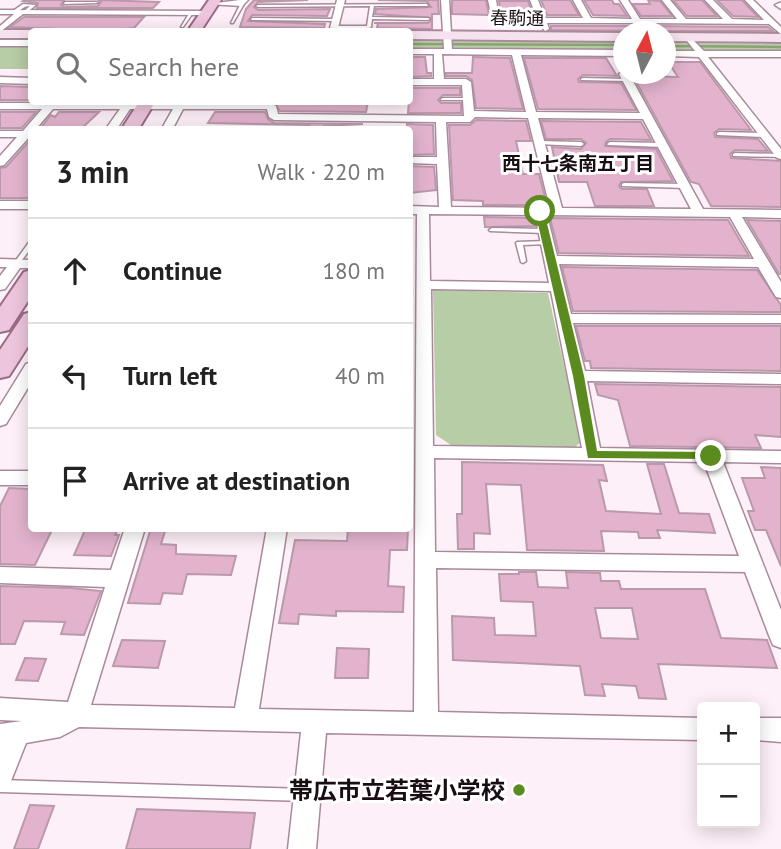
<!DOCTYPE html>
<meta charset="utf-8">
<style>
:root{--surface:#fff;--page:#f2f2f2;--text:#222;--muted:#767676;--line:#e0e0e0}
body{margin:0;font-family:"PT Sans","Noto Sans JP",sans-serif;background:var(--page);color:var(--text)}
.controls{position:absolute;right:21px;bottom:21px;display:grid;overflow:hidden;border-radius:7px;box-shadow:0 4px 18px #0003}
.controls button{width:63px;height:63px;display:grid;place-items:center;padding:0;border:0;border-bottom:2px solid var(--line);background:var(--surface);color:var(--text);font:35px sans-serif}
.compass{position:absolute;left:613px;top:21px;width:63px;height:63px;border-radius:50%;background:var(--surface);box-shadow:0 4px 18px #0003;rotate:7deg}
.stop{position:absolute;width:21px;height:21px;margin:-16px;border:5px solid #5b8a1e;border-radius:50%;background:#fff}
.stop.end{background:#5b8a1e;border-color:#fff;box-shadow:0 2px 7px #0008}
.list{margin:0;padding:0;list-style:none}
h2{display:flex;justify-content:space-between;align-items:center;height:91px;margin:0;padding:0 28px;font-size:30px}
h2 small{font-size:23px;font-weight:400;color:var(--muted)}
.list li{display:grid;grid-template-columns:46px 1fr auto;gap:21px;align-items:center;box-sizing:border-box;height:105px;padding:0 28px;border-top:2px solid var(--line)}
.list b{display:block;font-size:26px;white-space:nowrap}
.list em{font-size:23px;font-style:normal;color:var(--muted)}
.icon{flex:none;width:38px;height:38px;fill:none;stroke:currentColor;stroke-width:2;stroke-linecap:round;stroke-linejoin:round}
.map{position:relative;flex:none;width:781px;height:849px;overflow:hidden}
.search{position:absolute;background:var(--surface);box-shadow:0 4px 18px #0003;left:28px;top:28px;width:385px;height:77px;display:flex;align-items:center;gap:18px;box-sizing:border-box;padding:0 24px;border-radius:7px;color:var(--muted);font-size:26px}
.panel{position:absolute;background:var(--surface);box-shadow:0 4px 18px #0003;left:28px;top:126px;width:385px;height:406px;border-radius:7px}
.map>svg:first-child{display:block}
.green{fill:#b7cda5}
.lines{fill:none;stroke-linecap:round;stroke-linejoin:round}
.stream{stroke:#8ba277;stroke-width:2.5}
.building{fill:#e3b3ce;stroke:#ba99ab;stroke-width:2;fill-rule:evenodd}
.lane-casing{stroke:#a9899b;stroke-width:3}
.street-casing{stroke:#a9899b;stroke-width:3}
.secondary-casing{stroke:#a9899b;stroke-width:4}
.primary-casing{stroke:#9b6b87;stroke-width:4}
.lane{fill:#fff;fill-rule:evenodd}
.street{fill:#fff;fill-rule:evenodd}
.secondary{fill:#f6e2ee;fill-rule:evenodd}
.primary{fill:#edc5dc;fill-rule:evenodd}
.route{fill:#5b8a1e}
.poi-dot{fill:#5b8a1e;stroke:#fff;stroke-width:2.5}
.labels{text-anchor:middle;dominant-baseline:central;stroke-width:6;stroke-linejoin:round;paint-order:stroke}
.far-street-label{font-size:18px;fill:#180d13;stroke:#fff}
.far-neighbourhood-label{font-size:19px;font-weight:bold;fill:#180d13;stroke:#fff}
.near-poi-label{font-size:24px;font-weight:bold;fill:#180d13;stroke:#fff;text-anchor:end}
</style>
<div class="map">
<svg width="781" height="849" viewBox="0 0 781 849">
<rect width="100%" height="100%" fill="#fef0f8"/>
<!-- green -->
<path class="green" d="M410,41L624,42L623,51L410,50Z
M666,43L781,44V53L666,52Z
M0,45H31V69H0Z
M433,290L548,293L581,442L574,448L451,445L436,435Z"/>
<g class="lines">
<!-- stream -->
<path class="stream" d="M410,44L624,45
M666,46L781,47"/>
</g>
<!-- building -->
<path class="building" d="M25,0H64L61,5L64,7L98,6L101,2L98,0L159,2L153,8H37L38,3L23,1Z
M254,0H308L258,2L254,7L258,10L330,9L327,16L252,15L248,21L325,24L324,28L240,27L246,9Z
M378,0H438L439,14H432V18L375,14L376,9L431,7L427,1Z
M452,0H486L489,15L452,14Z
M541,0H570L579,15H547Z
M584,0H612L614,4H619L627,16L593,15Z
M648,0L660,1L672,16H641L633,4H650Z
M673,0H702L717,16H687Z
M717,0H742L758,17L733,16Z
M499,1H528L533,15H501Z
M24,17H144L134,28L107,31L10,27Z
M432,20V29L377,28L378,23H374H428Z
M551,26H634L639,31L551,30Z
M648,26L768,27L773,31H648Z
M410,57H425L427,73H431V76L410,77Z
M473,57L510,58L523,109L476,108L472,80L466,76H446V73H472Z
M524,58H606L617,76L583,75L578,79L579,82L621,83L636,110L538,109Z
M668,62H700L751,130L719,129L714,133L715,137L758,139L768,151L735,150L730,154L731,158L781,161V207L711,206L699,184L691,182L633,76L678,77Z
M0,86L32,87V100H0Z
M410,88H460V95H443L438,100L441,103H461V113H408Z
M274,102H368L366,112L280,111Z
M0,112H36L22,128H0Z
M59,112H99L80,130H39L51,115L55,117Z
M215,112H265L268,119L274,123L363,124L324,126L323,129H308L309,125L208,123Z
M476,120L526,121L531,141H516L523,174H539L547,205H483V201L453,200L449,125H470Z
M541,121L641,122L651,140L610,139L606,142L605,146L656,149L673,181L621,182L619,186L622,189H647L654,206H595L587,182H559L552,147L581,149L586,143L581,139H546Z
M407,124L433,125L434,154L410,155Z
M32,138V194L28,198H0V168L6,167Z
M410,166L434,167L436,190L410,193Z
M484,217L533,218L535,226L485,227Z
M550,218L728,220L749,256L559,253Z
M747,220L781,221V274H779Z
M562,267L757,270L781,305V312L573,311Z
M576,326H781V371L591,368L590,361H585Z
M595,384L781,387V437L755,435L761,448L630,446L618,400L598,395Z
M462,462L603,465L607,481L599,480L606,511L661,514L647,464H664L679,513L709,514L715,533L657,530L660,538H639L638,532L601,531L604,551L527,550L521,485L486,484L490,534L474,533V549H458L457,514H462Z
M761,467L781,468V566L766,530H755L748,511H754L742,478H765Z
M9,488L32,489V528H53L35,565L0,564V506Z
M151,528H166L161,544L176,545V554L236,556L231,575L187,574L182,594L163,593L160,604L128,603Z
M348,528H408L407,550H390L388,586L404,587L403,612L336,611V616L299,614L298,624L279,623L295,540L347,541Z
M85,530L117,531L115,535H119L111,556L74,555Z
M519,572H536L538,587L568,588L566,572L600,573L601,581H619L621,589H705L721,638L767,640L777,668L658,664L666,699L639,698L636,686L602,684L605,696L585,695L580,666L453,660L452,616L494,618L495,635L536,636L533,602L501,601L499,574H519ZM595,608H632L638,639L601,638Z
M0,586L71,588L101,591L84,635L61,634L65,622L24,621L15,644H0Z
M122,640L165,641L158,668L113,666Z
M337,648L369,649L368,678H335Z
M25,658L46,659L38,681L16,680Z
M30,805L54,806L38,849H14Z
M137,809L255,813L250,849H126Z"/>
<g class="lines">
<defs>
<path id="lane" d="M65,2H96L98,3L64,4Z
M241,3L244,4L233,23H231Z
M23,4L36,5L26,13L23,12L30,6C22,6 19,13 13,13V11Z
M427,4L428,6H374L372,17L428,18L430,19L428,20L372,19L371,27L369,28H334L332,27L334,26H367L370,6L258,7L256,6L258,5Z
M190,12L193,13L183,27H181Z
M252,18L336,19L338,20L336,21L251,20Z
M583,78L627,79L629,80L627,81L581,80V79Z
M443,98H468L470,99L468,100H441V99Z
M719,132L763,133L766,135L763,137L717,135V133Z
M540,141L581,142L584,144L581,146L538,144V142Z
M610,142L663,143L666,145L663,147L608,145L607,144Z
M735,153L780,154L781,157L733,156V154Z
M624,183L685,184L688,186L685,188L622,186V184Z
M492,228L544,229L547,231L544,233L490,231L489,230Z
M32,240V247L18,265H14V263L30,241Z
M547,241L549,242V244L523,245L526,261L523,263L521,262L516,243L517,242Z
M0,780L306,789L311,790L313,795L311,800L306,801L0,792Z"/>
<path id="street" d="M240,0H248L242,6L208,4Z
M337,0H345L337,32H329Z
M441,0H449L452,49L624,50V56L521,55L536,112L640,113L619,74L624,71L629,74L703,209L781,210V218L742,217L781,282V298L776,297L758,267L559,264L571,314L781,315V323H573L585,371L781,374V384L587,381L600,448L781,451V463L723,462L781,610V648L773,645L770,638L745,572L436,568L438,712L702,718V740L326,733L316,849H288L301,732L79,727L60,737L26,743L9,786L0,790V724L22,721L0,720V698L68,702L105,587L0,583V567L111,570L125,528H145L91,705L235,708L267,528H287L259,709L414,712L417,214H410V206L439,207L437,164L410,163V157H437L436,122L274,120L269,117L267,109H183L172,130H161L173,109H130L116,130H105L120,109H53L35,130H32V134L4,165L0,166V156L17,137H0V131H23L42,109H0V103H271L276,106L278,114L464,116L462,85H410V79H434V54H410V49H444ZM442,54L512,55L526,112L474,111L471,82L466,79H444ZM475,117L528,118L550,208L451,207L446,122H470ZM538,118L643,119L691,209L562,208ZM429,214L535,215L549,283L430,281ZM547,215L730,217L754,259L557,256ZM431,289L551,291L582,448L433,446ZM434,458L704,462L739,556L435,552Z
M488,0H496L499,18H537L530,0H538L545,18H583L573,0H581L591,18L632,19L620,0H628L640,19H677L662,0H670L686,19H723L705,0H713L732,19L764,20L745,0H753L781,27V34L769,24L643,23L647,29L643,31L635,23H547L549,29L545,31L539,23L493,22Z
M779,3H781V9L775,5Z
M0,10L205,11L209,13L205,15L23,14L0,32V26L14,14H0Z
M688,35L704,51H781V57H708L781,149V159L777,158L699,57L666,56V51H695L684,37Z
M0,40H32V46H0Z
M0,77L32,78V84L0,83Z
M0,201H32V209H0Z
M0,259L32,260V268H20L5,289L0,290V276L7,267H0Z
M32,362V381L6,424L0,426V406L26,364Z
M0,471H32V485H0Z
M755,718H781V742L755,740Z"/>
<path id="secondary" d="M0,30H32L36,32H32V38H0Z
M410,31L624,33V41L410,39Z
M666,33L781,34V42L666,41Z"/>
<path id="primary" d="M209,0H221L200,32H187Z
M139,102H155L138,130H121Z
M32,270V295L9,330L0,332V307L24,272Z
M32,312V340L9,376L0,378V350L24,314Z"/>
</defs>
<!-- lane casing -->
<use href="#lane" class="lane-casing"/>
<!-- street casing -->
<use href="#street" class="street-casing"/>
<!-- secondary casing -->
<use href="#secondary" class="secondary-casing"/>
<!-- primary casing -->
<use href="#primary" class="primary-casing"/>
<!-- lane -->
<use href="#lane" class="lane"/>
<!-- street -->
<use href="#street" class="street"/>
<!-- secondary -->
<use href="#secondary" class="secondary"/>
<!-- primary -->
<use href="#primary" class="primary"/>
</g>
<!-- route -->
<path class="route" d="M540,209L544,211L584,376L597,451L711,452L715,453V459L588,458L573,376L535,211Z"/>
<!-- markers -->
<circle class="poi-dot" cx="519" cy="790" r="7"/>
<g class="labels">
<!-- far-street labels -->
<g class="far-street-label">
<text transform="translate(517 18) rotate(1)">春駒通</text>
</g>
<!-- far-neighbourhood labels -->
<g class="far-neighbourhood-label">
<text x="578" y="163">西十七条南五丁目</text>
</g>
<!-- near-poi labels -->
<g class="near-poi-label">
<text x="505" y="790">帯広市立若葉小学校</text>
</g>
</g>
</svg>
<div class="controls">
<button>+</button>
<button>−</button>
</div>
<svg class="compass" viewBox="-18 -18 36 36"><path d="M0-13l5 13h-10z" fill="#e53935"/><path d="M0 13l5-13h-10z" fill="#767676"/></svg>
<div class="stop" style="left:540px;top:211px"></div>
<div class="stop end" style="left:711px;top:456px"></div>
<div class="search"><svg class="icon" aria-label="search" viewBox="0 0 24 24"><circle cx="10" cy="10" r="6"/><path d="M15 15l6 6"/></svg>Search here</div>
<section class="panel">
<h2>3 min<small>Walk · 220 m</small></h2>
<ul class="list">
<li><svg class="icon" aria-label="ahead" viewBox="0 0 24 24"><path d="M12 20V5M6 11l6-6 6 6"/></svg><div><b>Continue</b></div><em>180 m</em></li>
<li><svg class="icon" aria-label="left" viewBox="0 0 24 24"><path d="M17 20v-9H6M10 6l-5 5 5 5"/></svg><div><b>Turn left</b></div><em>40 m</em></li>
<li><svg class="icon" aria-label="arrive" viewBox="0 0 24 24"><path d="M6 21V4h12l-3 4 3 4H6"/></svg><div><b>Arrive at destination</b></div></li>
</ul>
</section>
</div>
